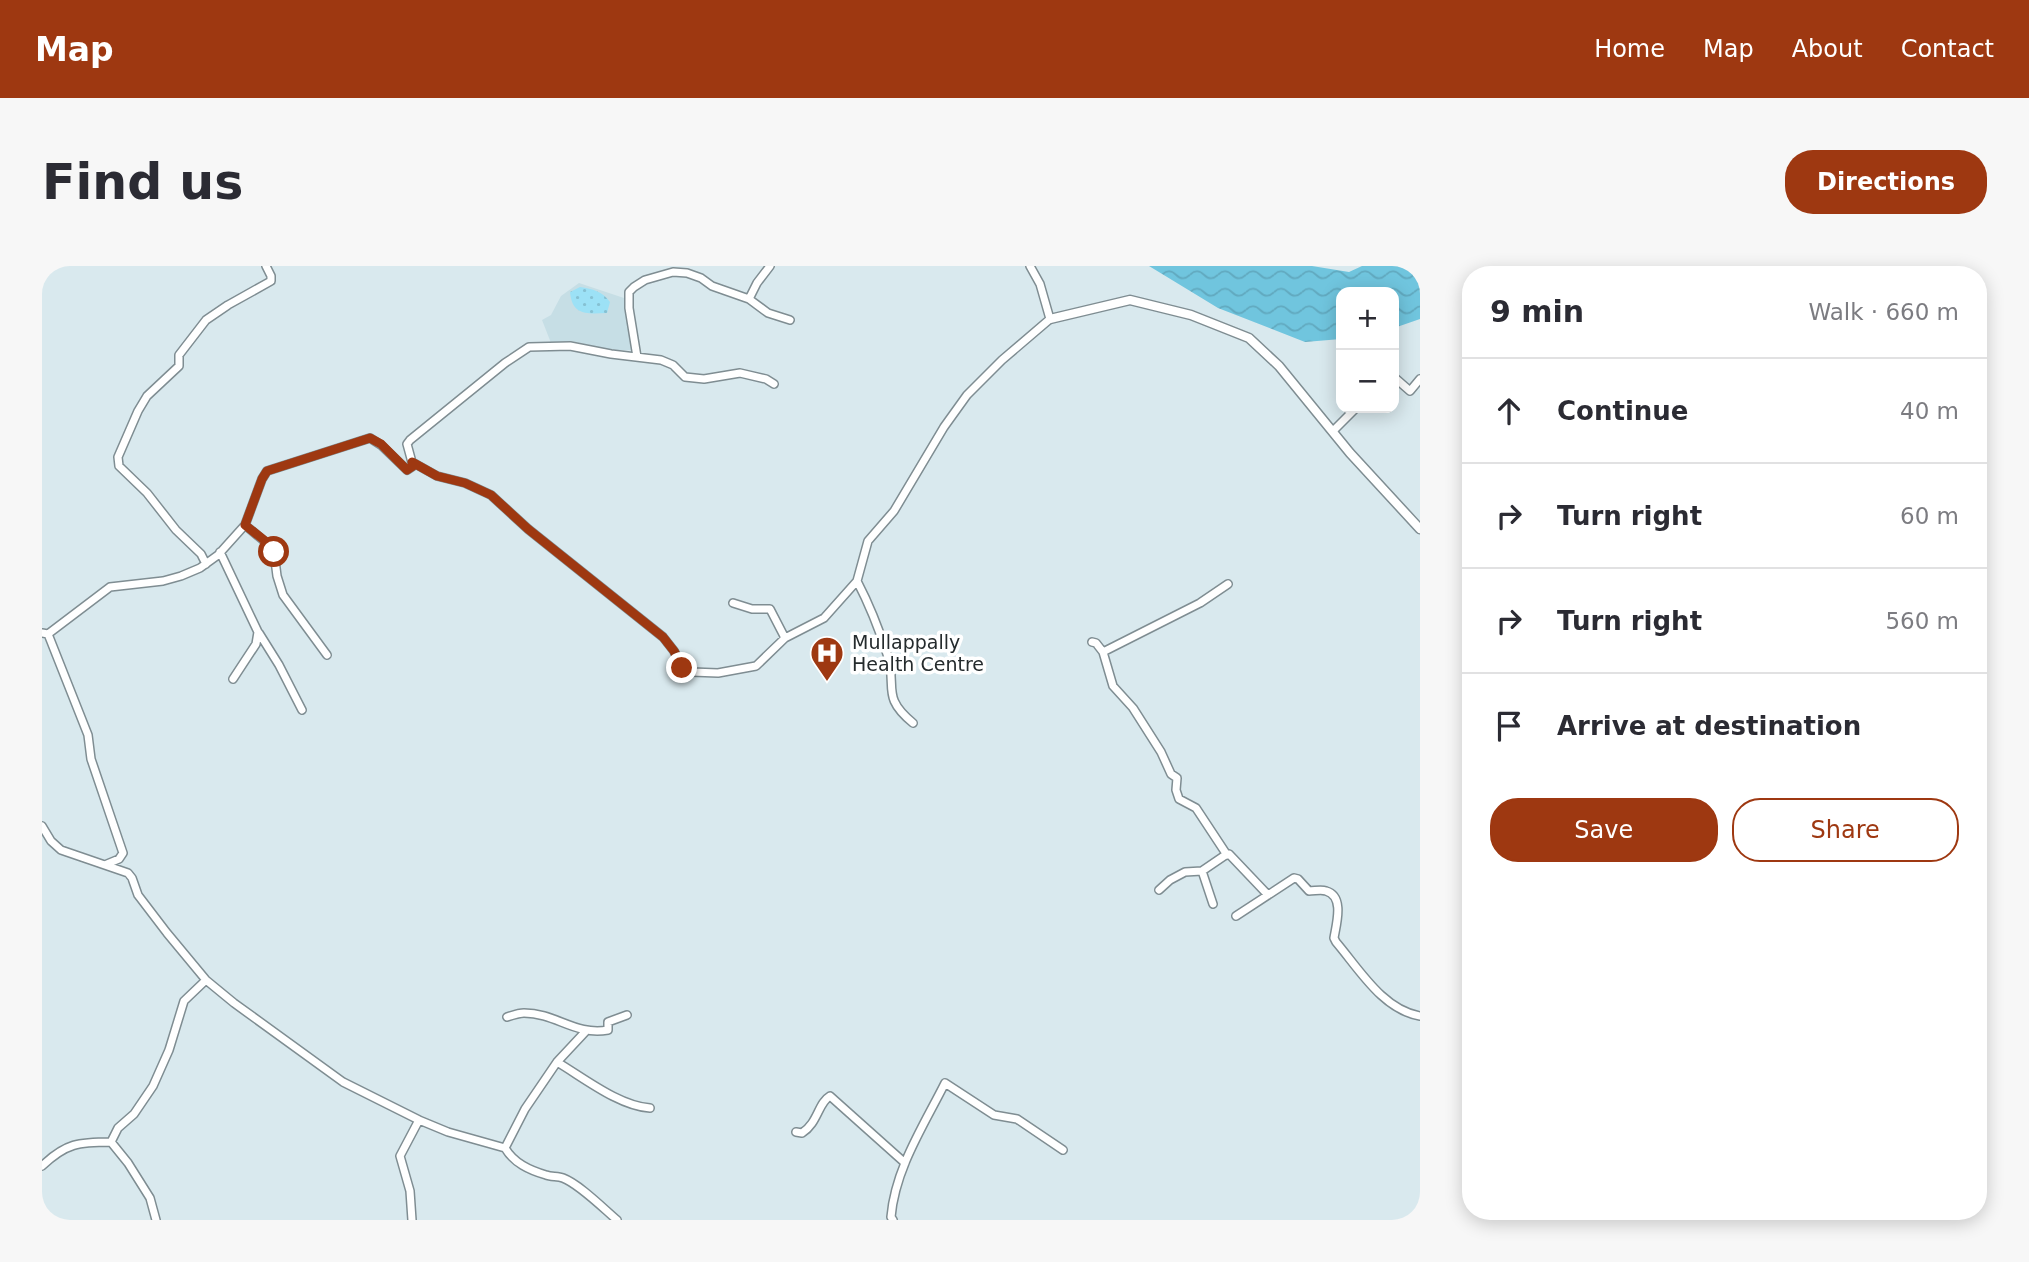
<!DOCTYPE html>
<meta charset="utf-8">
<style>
:root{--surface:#fff;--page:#f7f7f7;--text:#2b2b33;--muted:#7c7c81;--line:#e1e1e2;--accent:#9e3811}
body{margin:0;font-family:"DejaVu Sans",sans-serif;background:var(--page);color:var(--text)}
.controls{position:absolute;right:21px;top:21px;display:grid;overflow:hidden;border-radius:14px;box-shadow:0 4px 18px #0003}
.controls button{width:63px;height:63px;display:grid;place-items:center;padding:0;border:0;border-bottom:2px solid var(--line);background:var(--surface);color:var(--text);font:35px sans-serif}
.stop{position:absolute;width:21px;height:21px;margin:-16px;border:5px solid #9e3811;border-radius:50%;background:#fff}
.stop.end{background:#9e3811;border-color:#fff;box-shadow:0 2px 7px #0008}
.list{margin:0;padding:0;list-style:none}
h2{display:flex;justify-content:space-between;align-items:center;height:91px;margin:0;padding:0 28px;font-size:30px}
h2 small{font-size:23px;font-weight:400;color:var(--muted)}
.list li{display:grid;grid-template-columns:46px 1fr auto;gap:21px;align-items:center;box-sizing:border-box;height:105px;padding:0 28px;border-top:2px solid var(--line)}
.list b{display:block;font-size:26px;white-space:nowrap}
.list em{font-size:23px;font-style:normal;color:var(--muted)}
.actions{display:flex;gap:14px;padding:21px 28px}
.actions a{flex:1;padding:16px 0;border:2px solid var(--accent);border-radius:28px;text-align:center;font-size:24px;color:var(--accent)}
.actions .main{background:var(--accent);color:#fff}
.icon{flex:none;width:38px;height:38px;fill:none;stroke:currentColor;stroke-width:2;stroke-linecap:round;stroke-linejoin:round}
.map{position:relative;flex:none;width:1378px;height:954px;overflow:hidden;border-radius:28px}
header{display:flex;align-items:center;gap:42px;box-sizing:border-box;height:98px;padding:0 35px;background:var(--accent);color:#fff}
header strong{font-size:33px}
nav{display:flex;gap:38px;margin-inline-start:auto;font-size:24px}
.intro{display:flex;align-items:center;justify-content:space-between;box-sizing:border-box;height:168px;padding:0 42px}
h1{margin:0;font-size:49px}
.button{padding:18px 32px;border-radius:28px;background:var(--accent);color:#fff;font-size:24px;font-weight:700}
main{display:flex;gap:42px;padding:0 42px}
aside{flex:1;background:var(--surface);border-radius:28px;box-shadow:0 4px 18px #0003}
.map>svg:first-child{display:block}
.built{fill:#c6dee5}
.green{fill:url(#green-dots)}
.water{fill:url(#water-waves)}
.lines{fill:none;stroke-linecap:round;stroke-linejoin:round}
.minor-casing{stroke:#7f8d92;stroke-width:10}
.tertiary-casing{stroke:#7f8d92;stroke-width:11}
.minor{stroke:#fff;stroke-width:7}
.tertiary{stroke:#fff;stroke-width:8}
.route{stroke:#9e3811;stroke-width:9}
.labels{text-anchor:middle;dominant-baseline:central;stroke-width:7;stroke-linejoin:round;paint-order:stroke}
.poi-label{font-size:19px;fill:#252b2d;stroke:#fff;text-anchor:start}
</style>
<header>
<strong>Map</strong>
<nav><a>Home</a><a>Map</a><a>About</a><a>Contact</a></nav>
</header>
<div class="intro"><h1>Find us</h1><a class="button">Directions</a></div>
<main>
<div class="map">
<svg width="1378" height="954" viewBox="0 0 1378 954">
<defs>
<pattern id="green-dots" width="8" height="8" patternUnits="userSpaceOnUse" patternTransform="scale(1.75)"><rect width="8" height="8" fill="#9ce1f6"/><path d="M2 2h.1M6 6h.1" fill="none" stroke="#86c1d3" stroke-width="1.8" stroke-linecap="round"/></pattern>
<pattern id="water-waves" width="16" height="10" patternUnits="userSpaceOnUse" patternTransform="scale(1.75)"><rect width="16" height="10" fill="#70c5de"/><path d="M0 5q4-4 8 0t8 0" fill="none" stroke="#61a9bf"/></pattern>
</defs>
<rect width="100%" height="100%" fill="#d9e9ee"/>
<!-- built -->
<path class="built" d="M537,17L582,32L592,84H570L529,75L509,77L500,54L509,49L519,30Z"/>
<!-- green -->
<path class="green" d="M538,21C551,23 560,25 568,36L565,47C546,48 530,50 528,26Z"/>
<!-- water -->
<path class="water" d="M1107,0H1270L1307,6L1320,0H1378V53L1352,62V26H1299V73L1263,76L1176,42Z"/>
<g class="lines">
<defs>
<path id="minor" d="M707,33L715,17L728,0
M595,91L587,42V26L592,21L603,14L631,6L645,7L659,12L670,20L707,33L726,47L748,54
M1352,111L1368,125L1378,113
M1291,165L1314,142
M370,196L395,210L423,217L449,229L486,263L621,371L632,385L640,402L650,406L676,407L714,400L743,372L782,352L815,315L826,275L852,245L902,161L925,129L960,94L1008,53L998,18L988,0
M203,259L221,274L232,286L235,310L241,329L285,389
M178,286L216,366L214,378L191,413
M164,298L159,288L134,264L105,227L77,200L76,191L96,145L105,130L137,100V89L164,54L186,39L229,15V10L224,0
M815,315C827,338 837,363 845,388C856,421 838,430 871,457
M691,337L710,343H728L743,372
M0,367L6,368L68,321L121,315L139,310L158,302L176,289L203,259L220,213L225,205L328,172L339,179L365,204L371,200L365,178L368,174L463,97L487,81L528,80L569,88L619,94L631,99L643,111L662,113L698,107L724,113L732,118
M217,367L237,399L260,444
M6,368L46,469L49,493L81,587L77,593L65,598
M1050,376L1054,377L1061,386L1071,420L1091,442L1119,486L1129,508L1135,512L1134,524L1137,533L1154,542L1185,589
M1061,386L1158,337L1186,318
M0,560L9,575L19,584L86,607L90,612L96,629L125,667L164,714L192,737L301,816L377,854L406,866L463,882C472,897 487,904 504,909C509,911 516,910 521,912C537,918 561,942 575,954
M1160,605L1171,638
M1117,624L1128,614L1143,606L1160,605L1182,590L1187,588L1226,629
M1194,650L1252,612L1256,613L1267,625C1273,625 1279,623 1284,625C1303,630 1294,659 1292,672L1294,676C1317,703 1341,744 1378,750
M465,751C471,749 477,747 482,747C514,747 533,770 566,764V756L585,749
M515,796C542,812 577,840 608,842
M754,866L760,867C776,857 776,837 788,830L863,897
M463,882L483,843L515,796L544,765
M0,900C24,877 37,876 69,876
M114,954L108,932L86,897L69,876L76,862L92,848L111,820L127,784L142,735L164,714
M370,954L368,925L358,890L377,854
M851,954L849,951C853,903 882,859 903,817L952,849L975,853L1021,884"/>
<path id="tertiary" d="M1008,53L1088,34L1149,49L1207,72L1237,100L1308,187L1378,263"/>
</defs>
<!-- minor casing -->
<use href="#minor" class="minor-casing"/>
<!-- tertiary casing -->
<use href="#tertiary" class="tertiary-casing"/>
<!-- minor -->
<use href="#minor" class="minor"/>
<!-- tertiary -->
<use href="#tertiary" class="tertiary"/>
</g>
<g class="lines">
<!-- route -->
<path class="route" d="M232,286L222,274L203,259L220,213L225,205L328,172L339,178L365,204L371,200L370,196L395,210L423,217L449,229L486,263L621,371L632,385L640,402"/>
</g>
<!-- icons -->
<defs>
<symbol id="hospital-pin" viewBox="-11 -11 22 30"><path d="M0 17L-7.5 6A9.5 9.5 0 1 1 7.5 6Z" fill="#9e3811" stroke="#fff"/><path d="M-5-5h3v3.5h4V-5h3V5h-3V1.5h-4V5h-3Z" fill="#fff"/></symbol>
</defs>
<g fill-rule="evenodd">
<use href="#hospital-pin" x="766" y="368" width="38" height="52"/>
</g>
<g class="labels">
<!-- poi labels -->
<g class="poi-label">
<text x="810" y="376">Mullappally<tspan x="810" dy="22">Health Centre</tspan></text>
</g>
</g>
</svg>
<div class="controls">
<button>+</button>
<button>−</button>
</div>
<div class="stop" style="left:232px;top:286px"></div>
<div class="stop end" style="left:640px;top:402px"></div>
</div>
<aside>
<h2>9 min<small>Walk · 660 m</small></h2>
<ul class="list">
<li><svg class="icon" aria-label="ahead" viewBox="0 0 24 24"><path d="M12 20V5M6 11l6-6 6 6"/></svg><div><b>Continue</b></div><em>40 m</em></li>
<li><svg class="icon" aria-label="right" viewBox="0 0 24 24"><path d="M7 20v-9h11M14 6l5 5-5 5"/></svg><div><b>Turn right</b></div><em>60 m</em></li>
<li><svg class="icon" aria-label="right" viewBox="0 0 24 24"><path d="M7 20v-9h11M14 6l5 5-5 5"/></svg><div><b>Turn right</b></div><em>560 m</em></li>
<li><svg class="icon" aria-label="arrive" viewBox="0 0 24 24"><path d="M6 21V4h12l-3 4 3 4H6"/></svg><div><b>Arrive at destination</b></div></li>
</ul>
<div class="actions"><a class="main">Save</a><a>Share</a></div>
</aside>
</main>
